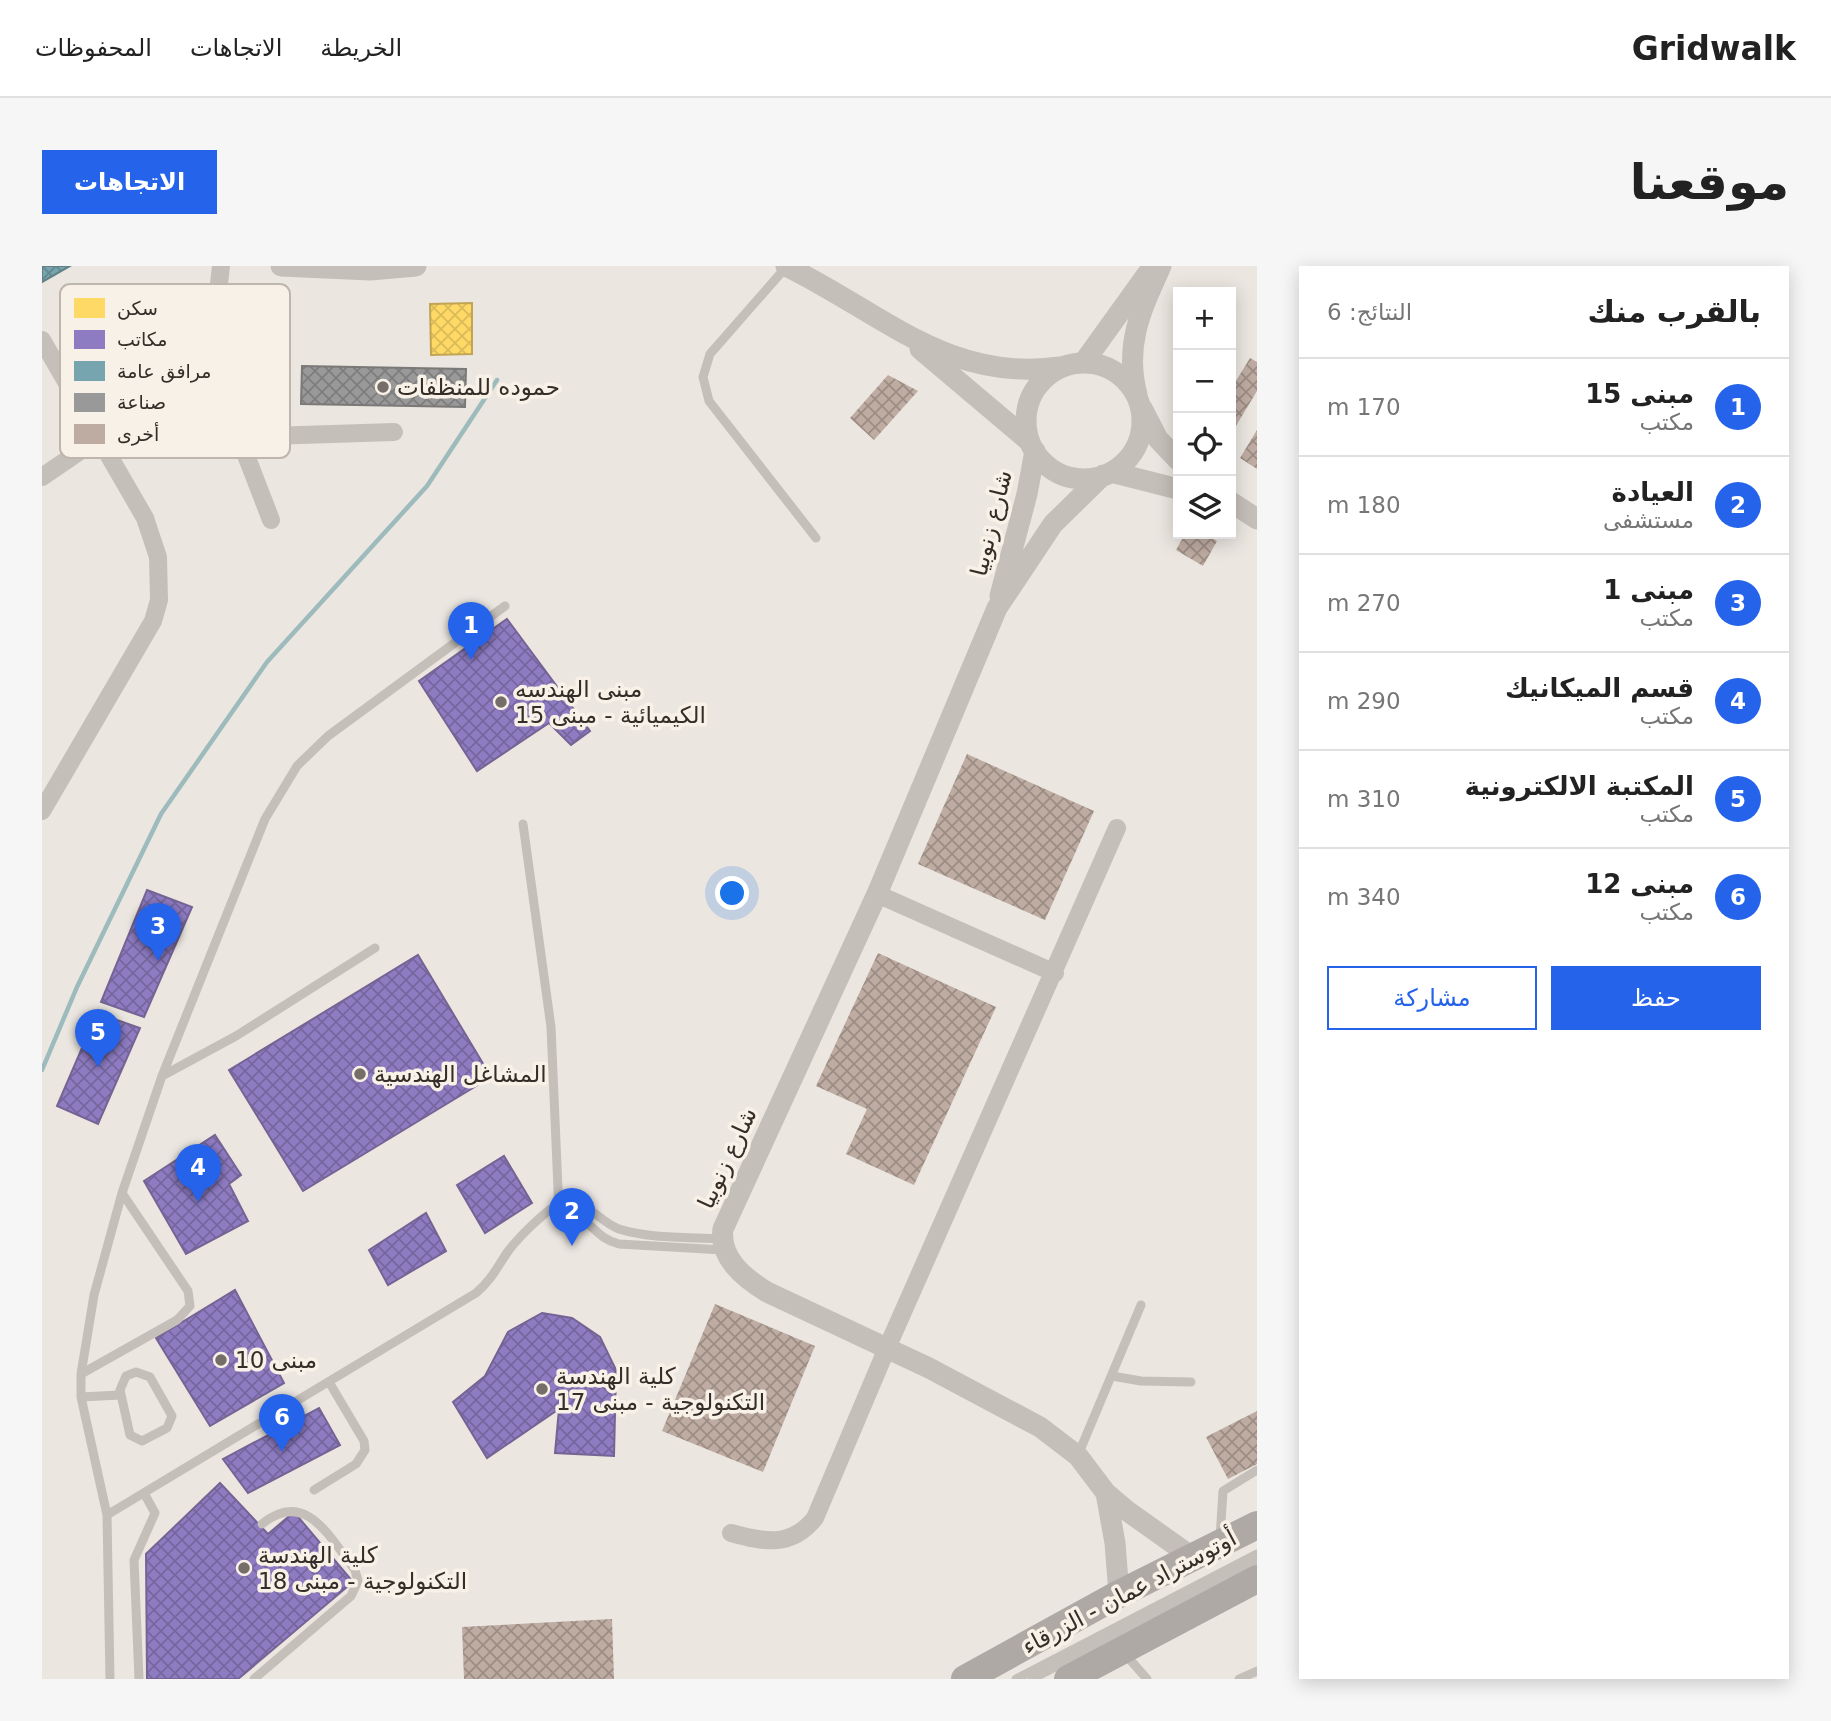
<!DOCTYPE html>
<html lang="ar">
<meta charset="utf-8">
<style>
:root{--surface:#fff;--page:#f6f6f6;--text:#222;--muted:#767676;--line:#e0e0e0;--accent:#2563eb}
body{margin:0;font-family:"DejaVu Sans","Noto Naskh Arabic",sans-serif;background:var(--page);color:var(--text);direction:rtl}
.controls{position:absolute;right:21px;top:21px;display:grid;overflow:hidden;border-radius:0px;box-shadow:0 4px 18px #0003}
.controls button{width:63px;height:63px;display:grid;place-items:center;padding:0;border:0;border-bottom:2px solid var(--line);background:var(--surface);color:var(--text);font:35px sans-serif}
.you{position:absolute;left:691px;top:628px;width:24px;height:24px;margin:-18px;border:5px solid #fff;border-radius:50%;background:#1a73e8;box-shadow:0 0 0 10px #1a73e833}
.badge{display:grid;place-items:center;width:46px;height:46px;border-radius:50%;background:var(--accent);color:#fff;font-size:23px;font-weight:700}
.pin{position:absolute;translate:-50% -58px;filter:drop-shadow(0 2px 4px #0008)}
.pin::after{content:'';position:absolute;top:37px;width:24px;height:21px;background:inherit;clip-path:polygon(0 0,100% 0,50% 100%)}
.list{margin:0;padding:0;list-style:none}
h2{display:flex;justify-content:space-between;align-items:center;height:91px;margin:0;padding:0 28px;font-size:30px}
h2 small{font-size:23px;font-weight:400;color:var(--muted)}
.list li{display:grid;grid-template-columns:46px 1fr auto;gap:21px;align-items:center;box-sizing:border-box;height:98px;padding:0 28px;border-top:2px solid var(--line)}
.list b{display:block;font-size:26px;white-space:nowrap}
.list p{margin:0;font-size:23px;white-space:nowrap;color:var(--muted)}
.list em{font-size:23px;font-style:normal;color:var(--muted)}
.actions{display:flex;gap:14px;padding:21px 28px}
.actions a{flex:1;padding:16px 0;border:2px solid var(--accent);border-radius:0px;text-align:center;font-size:24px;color:var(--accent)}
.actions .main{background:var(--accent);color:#fff}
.icon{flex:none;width:38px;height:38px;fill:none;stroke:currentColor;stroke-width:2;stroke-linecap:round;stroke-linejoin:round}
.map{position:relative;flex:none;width:1215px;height:1413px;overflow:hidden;direction:ltr;border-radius:0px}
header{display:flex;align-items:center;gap:42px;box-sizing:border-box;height:98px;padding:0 35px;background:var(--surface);border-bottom:2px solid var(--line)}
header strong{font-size:33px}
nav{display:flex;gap:38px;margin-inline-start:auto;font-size:24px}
.intro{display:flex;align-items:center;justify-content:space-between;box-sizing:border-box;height:168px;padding:0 42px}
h1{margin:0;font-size:49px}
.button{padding:18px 32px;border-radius:0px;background:var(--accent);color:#fff;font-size:24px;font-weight:700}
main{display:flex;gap:42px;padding:0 42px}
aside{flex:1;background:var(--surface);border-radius:0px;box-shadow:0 4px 18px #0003}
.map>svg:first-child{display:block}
.homes{fill:url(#homes-cross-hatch);stroke:#c2a553;stroke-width:2}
.offices{fill:url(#offices-cross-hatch);stroke:#736494;stroke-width:2}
.public{fill:url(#public-cross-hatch);stroke:#628186;stroke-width:2}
.industry{fill:url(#industry-cross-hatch);stroke:#7b7977;stroke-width:2}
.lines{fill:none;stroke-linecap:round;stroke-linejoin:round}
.stream{stroke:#9dbbbc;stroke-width:4.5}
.building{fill:url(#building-cross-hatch)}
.service{stroke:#c5bfb9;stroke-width:9}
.minor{stroke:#c5bfb9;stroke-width:18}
.tertiary{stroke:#c5bfb9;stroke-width:21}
.trunk{stroke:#aea9a4;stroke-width:28}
.poi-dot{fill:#756e68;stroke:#f8f1e7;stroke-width:2.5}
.labels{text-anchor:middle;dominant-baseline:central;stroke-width:7;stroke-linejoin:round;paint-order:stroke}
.poi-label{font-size:23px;fill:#352d28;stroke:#f8f1e7;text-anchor:start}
.street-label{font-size:23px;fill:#352d28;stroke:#f8f1e7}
.key{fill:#f8f1e7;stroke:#beb6ae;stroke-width:2}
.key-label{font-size:19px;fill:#352d28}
</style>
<header>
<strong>Gridwalk</strong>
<nav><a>الخريطة</a><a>الاتجاهات</a><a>المحفوظات</a></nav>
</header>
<div class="intro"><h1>موقعنا</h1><a class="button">الاتجاهات</a></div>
<main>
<aside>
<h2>بالقرب منك<small>النتائج: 6</small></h2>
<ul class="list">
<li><span class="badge">1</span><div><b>مبنى 15</b><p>مكتب</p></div><em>170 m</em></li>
<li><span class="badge">2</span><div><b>العيادة</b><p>مستشفى</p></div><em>180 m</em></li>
<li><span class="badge">3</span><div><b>مبنى 1</b><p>مكتب</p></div><em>270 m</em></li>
<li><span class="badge">4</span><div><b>قسم الميكانيك</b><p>مكتب</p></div><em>290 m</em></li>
<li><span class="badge">5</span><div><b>المكتبة الالكترونية</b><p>مكتب</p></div><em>310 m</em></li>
<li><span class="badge">6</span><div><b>مبنى 12</b><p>مكتب</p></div><em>340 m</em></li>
</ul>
<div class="actions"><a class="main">حفظ</a><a>مشاركة</a></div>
</aside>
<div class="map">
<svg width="1215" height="1413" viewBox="0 0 1215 1413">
<defs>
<pattern id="homes-cross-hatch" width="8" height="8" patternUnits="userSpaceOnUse" patternTransform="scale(1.75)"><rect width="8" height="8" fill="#ffd966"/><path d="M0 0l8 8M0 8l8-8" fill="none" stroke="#dbbb58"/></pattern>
<pattern id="offices-cross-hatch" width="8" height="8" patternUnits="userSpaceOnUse" patternTransform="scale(1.75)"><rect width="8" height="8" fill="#8e7cc3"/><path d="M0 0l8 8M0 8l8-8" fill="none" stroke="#75669e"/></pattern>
<pattern id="public-cross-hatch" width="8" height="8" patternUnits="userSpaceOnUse" patternTransform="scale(1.75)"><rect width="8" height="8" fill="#76a5af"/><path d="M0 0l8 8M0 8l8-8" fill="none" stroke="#62878e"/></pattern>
<pattern id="industry-cross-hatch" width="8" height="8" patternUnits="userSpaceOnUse" patternTransform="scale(1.75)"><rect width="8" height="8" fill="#999"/><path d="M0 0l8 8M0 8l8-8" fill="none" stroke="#7e7d7d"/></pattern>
<pattern id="building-cross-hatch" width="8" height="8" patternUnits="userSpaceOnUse" patternTransform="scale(1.75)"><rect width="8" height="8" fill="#beaca2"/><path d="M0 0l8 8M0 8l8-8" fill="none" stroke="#9b8c84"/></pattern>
</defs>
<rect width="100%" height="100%" fill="#ebe6e0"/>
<!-- homes -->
<path class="homes" d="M430,37V88L389,89L388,38Z"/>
<!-- offices -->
<path class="offices" d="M465,353L548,465L529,479L507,457L435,505L377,415Z
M105,624L150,641L102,751L59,736Z
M376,689L449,811L261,925L187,804Z
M55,747L98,762L56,858L15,840Z
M173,869L199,909L187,918L206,955L144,988L102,915Z
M462,890L490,937L443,967L415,919Z
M384,947L404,985L346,1019L327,984Z
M193,1024L242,1117L168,1160L114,1072Z
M500,1047L530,1052L558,1071L574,1104L572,1190L513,1187L517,1143L445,1192L411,1136L443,1110L466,1066Z
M277,1142L298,1179L206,1227L181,1193Z
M178,1217L226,1268L252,1246L311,1316L196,1413H105L104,1288Z"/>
<!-- public -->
<path class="public" d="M0,0H28L0,16Z"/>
<!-- industry -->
<path class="industry" d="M260,100L424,103L423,141L259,138Z"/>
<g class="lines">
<!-- stream -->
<path class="stream" d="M0,804L35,721L119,548L225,396L385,220L455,114"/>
</g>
<!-- building -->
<path class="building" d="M1208,92L1215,96V125L1189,168V123Z
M846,109L876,125L832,174L808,152Z
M1215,164V203L1198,192Z
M1143,268H1163L1175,275L1161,300L1134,284Z
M925,488L1052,545L1003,654L876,598Z
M836,687L954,741L872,919L804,888L825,843L774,820Z
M673,1038L773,1080L721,1206L620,1165Z
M1215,1145V1198L1186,1213L1164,1171Z
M570,1353L572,1413H422L420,1361Z"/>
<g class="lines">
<!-- service -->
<path class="service" d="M745,0L668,88L661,111L667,135L774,272
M481,558L509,761L517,946
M120,810L194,770L333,682
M512,946C551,947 547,970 577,978L681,984
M94,1106L108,1111L130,1150L125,1162L100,1175L88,1169L78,1124L84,1110Z
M39,1108L135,1054L148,1040L146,1025L80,927
M1070,1110L1099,1115L1149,1116
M39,1131L78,1129
M1036,1189L1099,1039
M272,1224L314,1198L323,1184L322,1175L287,1116
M65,1249L434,1027C450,1014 456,999 467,984C477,971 501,947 515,939C540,926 556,956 577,963C608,973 647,971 680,973
M1178,1273L1181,1225L1215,1204
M1083,1388L1105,1413
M68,1413L65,1249L39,1131V1108L52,1029L80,927L120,810L223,553L255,500L286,470L463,340
M97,1413L92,1294L113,1247L102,1227
M212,1413L309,1330L316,1315L313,1304C288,1272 264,1222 220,1258
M974,1413L1215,1288
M990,1413L1215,1296
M1197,1413L1215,1405"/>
<!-- minor -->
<path class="minor" d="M179,0L170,80L175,114L229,254
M0,74L103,252L116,291L117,334L111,355L0,545
M198,171L352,166
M0,211L57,172
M835,628L1013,707
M689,1267C722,1276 749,1282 773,1252L845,1082L1075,562"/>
<!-- tertiary -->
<path class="tertiary" d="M239,0L328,4L374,0
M744,0C837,45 906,117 1018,101
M878,83L988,176
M1042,96L1106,7
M984 155a58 58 0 1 1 116 0a58 58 0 1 1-116 0Z
M1095,129C1082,79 1099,44 1119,0
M1100,142L1116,173L1136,194
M1069,206L1136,223
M1061,209L1011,258L955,342L835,628L681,963C677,992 702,1012 725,1026L887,1102L998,1161L1036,1190L1064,1227L1084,1244L1150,1291
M1189,236L1215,253
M958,330L985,228L993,185
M1064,1227L1073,1277L1077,1328"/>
<!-- trunk -->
<path class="trunk" d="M923,1413L1077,1328L1215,1259
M1026,1413L1215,1313"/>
</g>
<!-- markers -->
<g class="poi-dot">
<circle cx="341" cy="121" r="7"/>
<circle cx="459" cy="436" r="7"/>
<circle cx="318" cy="808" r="7"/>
<circle cx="179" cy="1094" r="7"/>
<circle cx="500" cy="1123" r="7"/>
<circle cx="202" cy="1302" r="7"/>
</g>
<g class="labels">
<!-- poi labels -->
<g class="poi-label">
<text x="355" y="121">حموده للمنظفات</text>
<text x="473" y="423">مبنى الهندسه<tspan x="473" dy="26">الكيميائية - مبنى 15</tspan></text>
<text x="332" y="808">المشاغل الهندسية</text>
<text x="193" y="1094">مبنى 10</text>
<text x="514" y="1110">كلية الهندسة<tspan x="514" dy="26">التكنولوجية - مبنى 17</tspan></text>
<text x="216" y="1289">كلية الهندسة<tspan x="216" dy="26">التكنولوجية - مبنى 18</tspan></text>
</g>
<!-- street labels -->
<g class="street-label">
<text transform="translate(949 257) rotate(-76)">شارع زنوبيا</text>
<text transform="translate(685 892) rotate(-65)">شارع زنوبيا</text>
<text transform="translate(1087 1326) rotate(-28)">أوتوستراد عمان - الزرقاء</text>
</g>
</g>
<!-- legend -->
<rect x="18" y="18" width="230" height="174" rx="10" class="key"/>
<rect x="32" y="32" width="31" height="20" fill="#ffd966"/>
<rect x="32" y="64" width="31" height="19" fill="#8e7cc3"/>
<rect x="32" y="95" width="31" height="20" fill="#76a5af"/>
<rect x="32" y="127" width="31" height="19" fill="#999"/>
<rect x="32" y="158" width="31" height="20" fill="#beaca2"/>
<g class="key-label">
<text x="75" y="49">سكن</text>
<text x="75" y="80">مكاتب</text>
<text x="75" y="112">مرافق عامة</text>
<text x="75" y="143">صناعة</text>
<text x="75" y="175">أخرى</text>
</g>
</svg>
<div class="controls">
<button>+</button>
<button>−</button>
<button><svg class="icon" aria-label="locate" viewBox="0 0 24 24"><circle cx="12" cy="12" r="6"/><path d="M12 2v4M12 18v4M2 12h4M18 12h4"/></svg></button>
<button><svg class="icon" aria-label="layers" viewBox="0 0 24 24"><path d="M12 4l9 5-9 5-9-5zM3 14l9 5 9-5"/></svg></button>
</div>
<div class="you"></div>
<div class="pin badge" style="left:429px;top:394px">1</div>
<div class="pin badge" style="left:530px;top:980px">2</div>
<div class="pin badge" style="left:116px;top:695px">3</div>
<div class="pin badge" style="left:156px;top:936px">4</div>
<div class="pin badge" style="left:56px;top:801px">5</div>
<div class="pin badge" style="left:240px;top:1186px">6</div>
</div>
</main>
